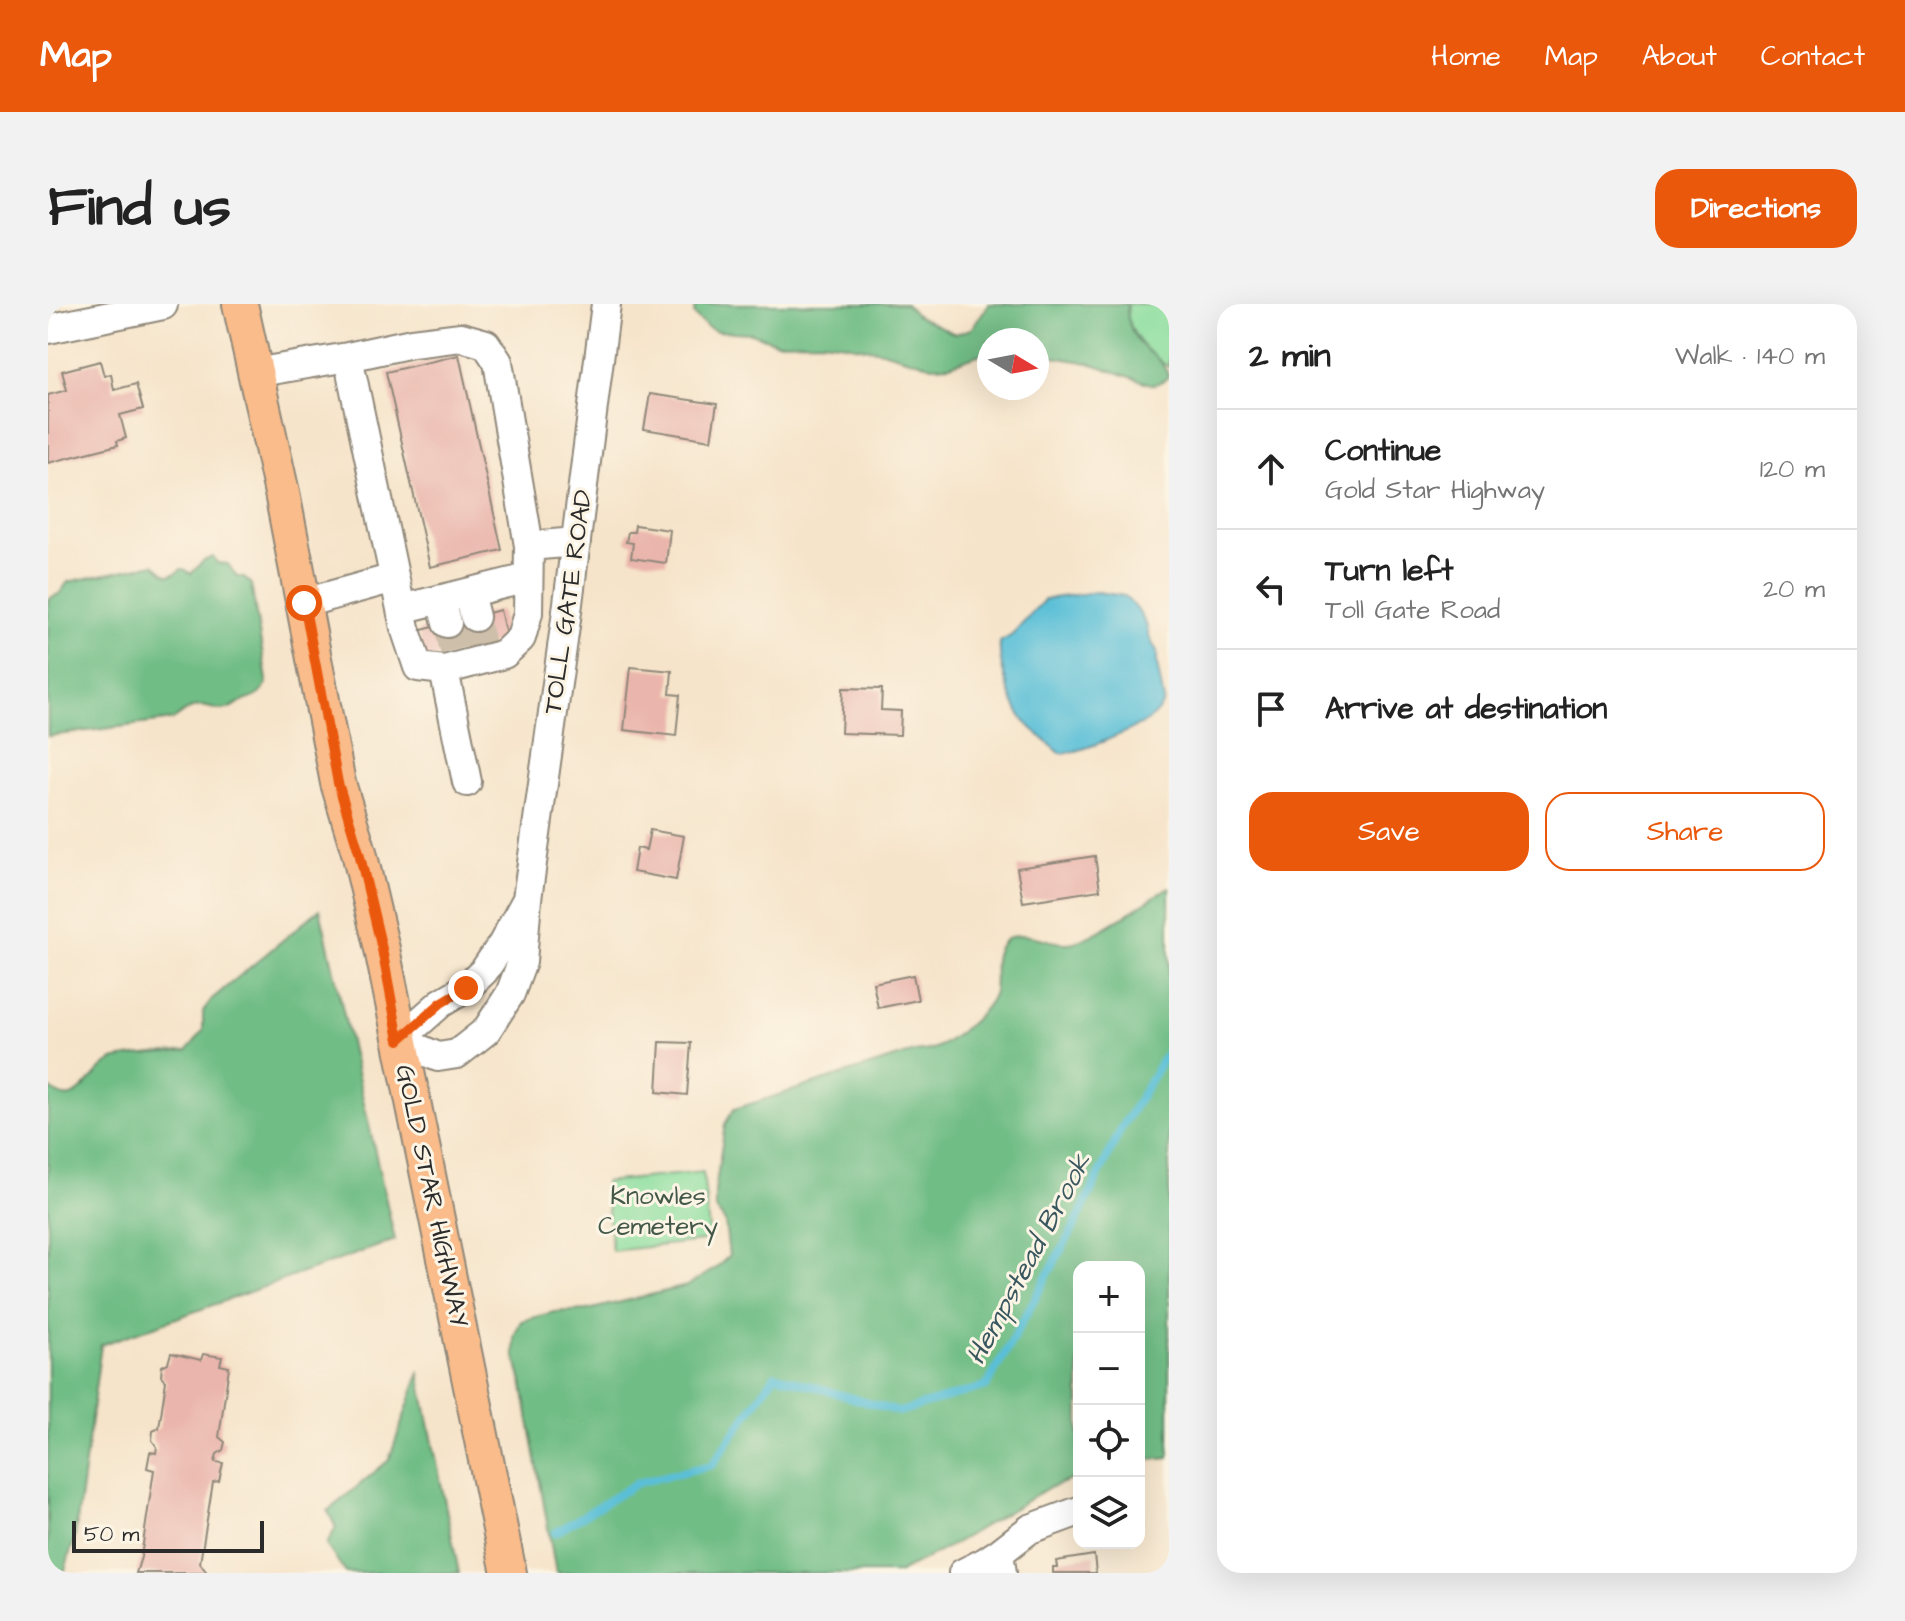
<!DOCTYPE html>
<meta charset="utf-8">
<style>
:root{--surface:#fff;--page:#f2f2f2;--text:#222;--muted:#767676;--line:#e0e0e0;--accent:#ea580c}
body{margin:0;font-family:"Architects Daughter",sans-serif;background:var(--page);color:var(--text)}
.controls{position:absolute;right:24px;bottom:24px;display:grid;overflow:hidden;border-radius:16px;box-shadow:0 8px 32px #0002}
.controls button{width:72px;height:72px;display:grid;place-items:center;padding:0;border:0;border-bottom:2px solid var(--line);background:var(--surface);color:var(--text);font:40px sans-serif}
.compass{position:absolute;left:929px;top:24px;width:72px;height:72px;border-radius:50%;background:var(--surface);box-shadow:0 8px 32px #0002;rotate:100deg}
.scale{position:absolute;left:24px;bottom:20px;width:192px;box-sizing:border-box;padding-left:8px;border:4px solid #2b2b2b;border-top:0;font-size:22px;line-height:28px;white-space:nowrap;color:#2b2b2b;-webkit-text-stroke:6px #fcf5e5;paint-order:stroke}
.stop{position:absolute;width:24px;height:24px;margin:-18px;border:6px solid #ea580c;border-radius:50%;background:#fff}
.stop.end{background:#ea580c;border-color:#fff;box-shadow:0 2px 8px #0008}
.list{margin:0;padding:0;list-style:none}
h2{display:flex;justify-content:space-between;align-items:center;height:104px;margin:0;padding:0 32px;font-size:34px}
h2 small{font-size:26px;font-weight:400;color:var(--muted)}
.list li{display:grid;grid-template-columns:52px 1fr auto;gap:24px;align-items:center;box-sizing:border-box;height:120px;padding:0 32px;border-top:2px solid var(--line)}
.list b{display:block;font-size:30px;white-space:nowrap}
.list p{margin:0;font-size:26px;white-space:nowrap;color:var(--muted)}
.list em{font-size:26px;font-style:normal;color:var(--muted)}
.actions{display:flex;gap:16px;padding:24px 32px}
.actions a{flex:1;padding:18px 0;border:2px solid var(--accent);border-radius:24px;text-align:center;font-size:28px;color:var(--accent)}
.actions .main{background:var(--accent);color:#fff}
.icon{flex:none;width:44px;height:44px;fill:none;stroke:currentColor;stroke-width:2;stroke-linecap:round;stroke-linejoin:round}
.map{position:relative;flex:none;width:1121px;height:1269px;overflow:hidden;border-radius:24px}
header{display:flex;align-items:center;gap:48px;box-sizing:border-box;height:112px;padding:0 40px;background:var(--accent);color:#fff}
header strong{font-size:38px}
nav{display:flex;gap:44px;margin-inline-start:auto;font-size:28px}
.intro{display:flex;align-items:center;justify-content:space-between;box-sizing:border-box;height:192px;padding:0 48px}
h1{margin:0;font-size:56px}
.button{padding:20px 36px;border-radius:24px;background:var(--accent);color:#fff;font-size:28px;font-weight:700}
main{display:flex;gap:48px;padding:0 48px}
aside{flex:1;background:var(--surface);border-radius:24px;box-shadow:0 8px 32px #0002}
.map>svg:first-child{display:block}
.green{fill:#8cde9f;stroke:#5c8465;stroke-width:2}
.forest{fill:#71bd86;stroke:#4e7458;stroke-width:2}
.water{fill:#5abfd7;stroke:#427581;stroke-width:2}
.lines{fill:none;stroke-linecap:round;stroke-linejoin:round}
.stream{stroke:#5abfd7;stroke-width:8}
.building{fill:#eab5ac}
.minor-tunnel{stroke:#cdbfaa;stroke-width:28;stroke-dasharray:28 14;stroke-linecap:butt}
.minor-casing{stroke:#90887a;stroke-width:32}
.major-casing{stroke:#90887a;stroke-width:38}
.minor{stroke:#fff;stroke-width:28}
.major{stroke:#f9bc8a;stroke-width:34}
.route{stroke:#ea580c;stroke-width:10}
.labels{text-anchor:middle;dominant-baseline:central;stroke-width:6;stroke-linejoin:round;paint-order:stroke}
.street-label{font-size:26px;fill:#2b2b2b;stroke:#fcf5e5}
.park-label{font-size:26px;fill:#435848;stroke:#fcf5e5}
.water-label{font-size:28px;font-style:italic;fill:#39575f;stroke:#fcf5e5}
</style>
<header>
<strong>Map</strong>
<nav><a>Home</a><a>Map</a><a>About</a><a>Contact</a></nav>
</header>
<div class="intro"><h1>Find us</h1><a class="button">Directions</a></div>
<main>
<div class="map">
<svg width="1121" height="1269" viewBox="0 0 1121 1269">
<rect width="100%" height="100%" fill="#fcf5e5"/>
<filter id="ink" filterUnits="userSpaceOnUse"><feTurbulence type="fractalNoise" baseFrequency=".0125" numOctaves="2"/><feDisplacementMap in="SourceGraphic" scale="16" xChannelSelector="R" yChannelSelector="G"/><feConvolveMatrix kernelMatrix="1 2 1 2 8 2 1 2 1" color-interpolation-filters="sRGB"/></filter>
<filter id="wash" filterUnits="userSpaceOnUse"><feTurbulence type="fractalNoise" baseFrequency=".006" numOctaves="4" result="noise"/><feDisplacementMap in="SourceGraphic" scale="32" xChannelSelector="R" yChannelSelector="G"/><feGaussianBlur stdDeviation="1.8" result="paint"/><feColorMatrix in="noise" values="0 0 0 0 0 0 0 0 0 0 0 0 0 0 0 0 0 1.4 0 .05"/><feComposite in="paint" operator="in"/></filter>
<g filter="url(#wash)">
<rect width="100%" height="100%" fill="#f6e4ca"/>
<!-- green -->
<path class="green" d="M1080,0H1121V63C1101,51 1075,26 1080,0Z
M655,868L662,936L564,947L557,878Z"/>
<!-- forest -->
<path class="forest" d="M647,0H858L868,11L907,30L923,25L941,0H1080C1077,11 1083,28 1090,37C1100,50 1115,54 1120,71L1118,75L1106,81L1041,59L989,50V36H941V47L902,61L885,62L834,47L791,39L773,37L728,38L703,29L668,27L659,23L646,11Z
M165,253L169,259L180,260L189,273H195L203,280L219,376C215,394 205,393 191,399C185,402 181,406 173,406C164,406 158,400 148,403C139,405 133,410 125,416L0,432V295L11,290L20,278L106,260C111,262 115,270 121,271C132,272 129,258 143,270L155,257Z
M1121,583V1154L1091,1157V963H1031V1173L1000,1184L904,1241L851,1269H508L475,1082L466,1049V1032L473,1017L506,1008L540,1006L639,982L668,964L681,952L677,918L667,904V887L677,820L686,805L866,748C872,747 879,747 885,745C903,738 942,706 946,687C949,671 942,652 954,639C970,621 999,640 1019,639C1041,639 1099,596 1121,583Z
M272,605L347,936L53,1041L27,1233L16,1269H0V785H3C33,811 43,761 69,755C91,750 116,750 139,747L155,727V707L164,695Z
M371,1069L411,1269H298L278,1241L288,1224L280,1207L341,1156Z"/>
<!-- water -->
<path class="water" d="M1049,288L1076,292L1089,305L1098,320L1101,333L1109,348V360L1116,397C1113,405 1107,411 1100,416C1085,426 1028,451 1012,449C1000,438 984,427 975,415C962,397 950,359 952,338L964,331L997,295Z"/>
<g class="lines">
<!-- stream -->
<path class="stream" d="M507,1229L589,1179L664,1161L727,1071L851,1108L939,1082L1026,923L1073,825L1121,745"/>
</g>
<g id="blocks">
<!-- building -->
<path class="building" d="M411,51L454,246L382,263L338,68Z
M52,57L56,72L63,70L66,86L88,80L95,105L72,111L78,134L69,137L70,141L0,159V91L19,86L14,67Z
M602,90L669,100L663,136L596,125Z
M587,221L622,226L618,259L583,254L585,239L578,238L580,228H586Z
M452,306L459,336L377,356L370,327Z
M583,363L624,367L622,390L632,391L628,432L576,426Z
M795,384L834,385L833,406L853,407L852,431L793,429Z
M602,526L636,532L628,576L585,568L589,544L598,546Z
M1047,552L1052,586L975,598L969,564Z
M865,671L870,696L830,704L825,679Z
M612,738L643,739L639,791L609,788Z
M123,1049L153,1056L155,1050L174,1053L172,1061L181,1063L171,1133L177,1138L175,1146L169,1150L167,1158L175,1159L171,1177L165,1178L152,1259L159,1269H88L93,1253L106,1166L99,1164L102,1148L108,1149L109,1143L104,1136L105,1127L111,1124L118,1077L113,1072L114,1062L120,1059Z
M1046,1251L1048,1269H1005V1263H1009L1008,1257Z"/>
</g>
</g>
<g filter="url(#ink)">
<use href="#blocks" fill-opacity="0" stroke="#90887a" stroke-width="2"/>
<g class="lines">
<!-- minor-tunnel -->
<path class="minor-tunnel" d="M427,313L433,342
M399,319L407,349"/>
<defs>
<path id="minor" d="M0,25L115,1
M300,53L357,324L370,363L396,366L456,350L473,334L480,309L481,242L528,238
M206,69L300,53L364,39L413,33L438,40L450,58L481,242
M421,289L427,313
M393,295L399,319
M256,299L346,274
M353,305L480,274
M396,366L419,478
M479,595L455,639L436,667L418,684L393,699L351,736L390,753L409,750L438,727L462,690L474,658L479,595L518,315L558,0
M951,1249L982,1225L1031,1207
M915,1269L937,1258L951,1249L954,1269"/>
<path id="major" d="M192,0L234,189L290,479L311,548L334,645L461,1269"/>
</defs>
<!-- minor casing -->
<use href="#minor" class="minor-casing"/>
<!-- major casing -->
<use href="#major" class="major-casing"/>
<!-- minor -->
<use href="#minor" class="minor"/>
<!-- major -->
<use href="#major" class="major"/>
</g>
</g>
<g class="lines" filter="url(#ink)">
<!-- route -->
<path class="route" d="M256,299L290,479L311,548L334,645L351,736L393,699L418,684"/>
</g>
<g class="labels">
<!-- street labels -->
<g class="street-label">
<text transform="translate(520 298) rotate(-82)">TOLL GATE ROAD</text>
<text transform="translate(384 892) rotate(78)">GOLD STAR HIGHWAY</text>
</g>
<!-- park labels -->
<g class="park-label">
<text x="610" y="892">Knowles<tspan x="610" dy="30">Cemetery</tspan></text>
</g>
<!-- water labels -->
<g class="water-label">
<text transform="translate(981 955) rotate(-62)">Hempstead Brook</text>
</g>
</g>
</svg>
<div class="controls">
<button>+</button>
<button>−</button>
<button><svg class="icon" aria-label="locate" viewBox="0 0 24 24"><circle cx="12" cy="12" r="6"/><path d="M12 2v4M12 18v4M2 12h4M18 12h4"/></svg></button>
<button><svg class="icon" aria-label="layers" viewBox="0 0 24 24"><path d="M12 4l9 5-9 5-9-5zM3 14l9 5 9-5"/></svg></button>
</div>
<svg class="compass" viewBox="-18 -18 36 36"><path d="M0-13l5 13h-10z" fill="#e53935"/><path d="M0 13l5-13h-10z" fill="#767676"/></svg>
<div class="scale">50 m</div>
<div class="stop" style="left:256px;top:299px"></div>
<div class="stop end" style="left:418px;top:684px"></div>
</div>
<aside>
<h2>2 min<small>Walk · 140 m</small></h2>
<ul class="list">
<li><svg class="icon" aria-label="ahead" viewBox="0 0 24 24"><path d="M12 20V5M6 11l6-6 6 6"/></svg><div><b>Continue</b><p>Gold Star Highway</p></div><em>120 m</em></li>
<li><svg class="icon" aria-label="left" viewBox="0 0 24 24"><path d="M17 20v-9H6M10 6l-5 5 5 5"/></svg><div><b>Turn left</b><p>Toll Gate Road</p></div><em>20 m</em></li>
<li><svg class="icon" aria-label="arrive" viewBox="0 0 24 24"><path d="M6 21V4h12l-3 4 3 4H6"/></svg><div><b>Arrive at destination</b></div></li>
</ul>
<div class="actions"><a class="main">Save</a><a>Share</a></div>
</aside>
</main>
